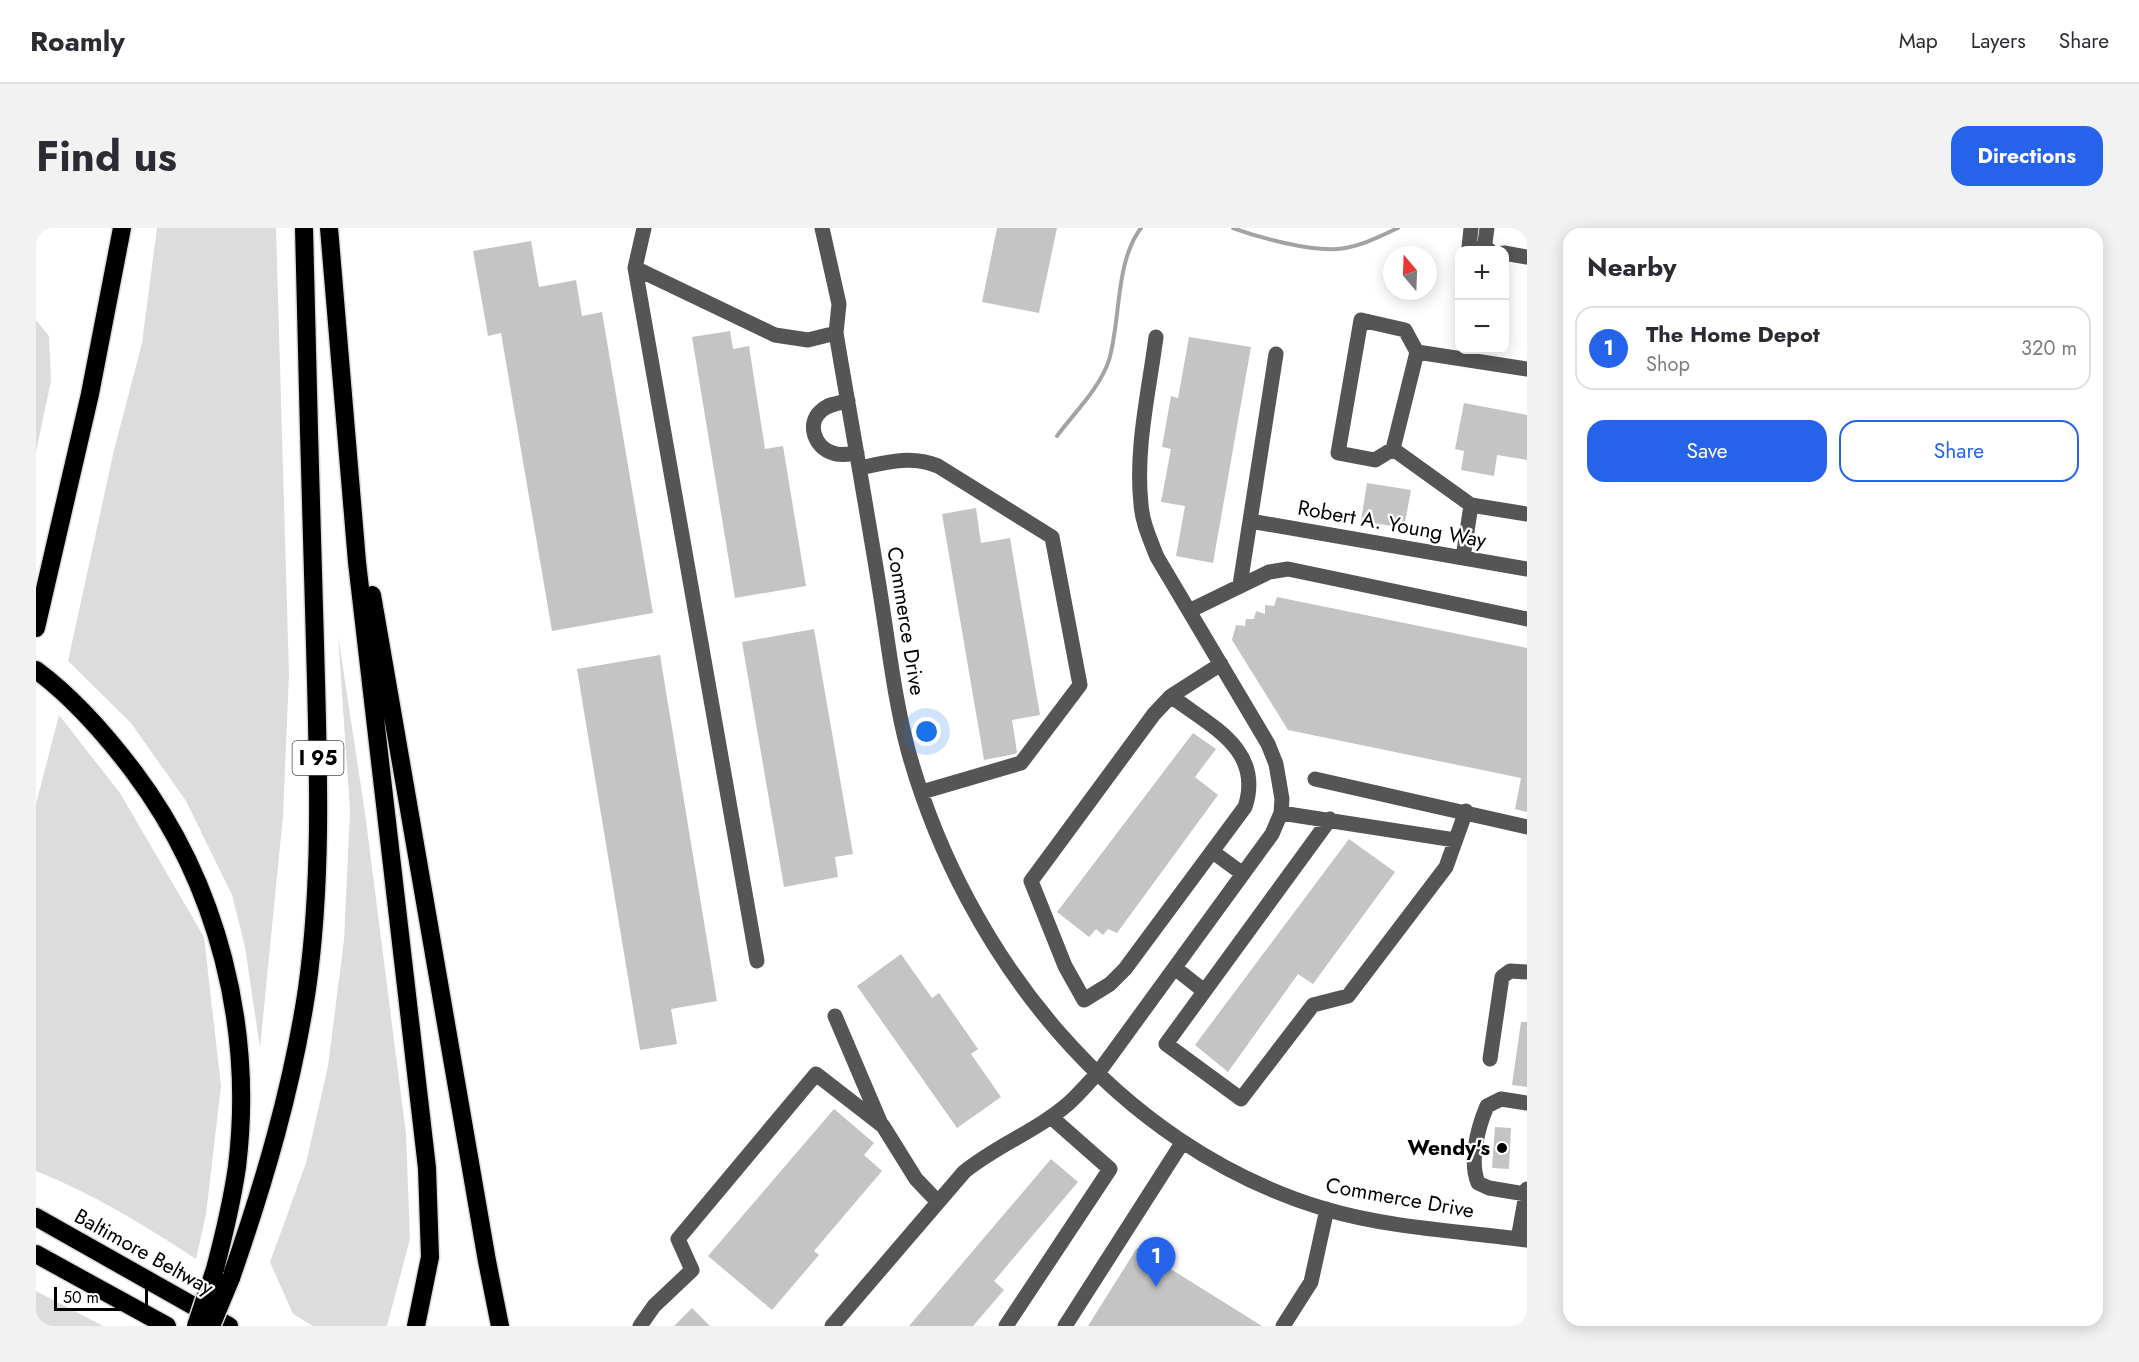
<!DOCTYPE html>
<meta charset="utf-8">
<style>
:root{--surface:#fff;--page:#f2f2f3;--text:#2b2b33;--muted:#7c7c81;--line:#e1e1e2;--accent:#2563eb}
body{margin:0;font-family:Jost,sans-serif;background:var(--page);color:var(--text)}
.controls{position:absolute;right:18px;top:18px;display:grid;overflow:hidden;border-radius:12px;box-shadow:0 3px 15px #0003}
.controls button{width:54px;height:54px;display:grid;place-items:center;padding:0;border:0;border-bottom:2px solid var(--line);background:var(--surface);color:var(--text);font:30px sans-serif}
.compass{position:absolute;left:1347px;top:18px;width:54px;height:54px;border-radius:50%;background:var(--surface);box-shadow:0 3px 15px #0003;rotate:341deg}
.scale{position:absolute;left:18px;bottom:15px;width:94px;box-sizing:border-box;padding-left:6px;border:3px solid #000;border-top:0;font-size:16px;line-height:21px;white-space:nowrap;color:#000;-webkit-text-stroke:4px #fff;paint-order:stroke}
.you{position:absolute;left:891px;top:504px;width:21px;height:21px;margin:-15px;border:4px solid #fff;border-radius:50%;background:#1a73e8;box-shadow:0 0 0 9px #1a73e833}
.badge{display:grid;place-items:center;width:39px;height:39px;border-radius:50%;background:var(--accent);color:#fff;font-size:20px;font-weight:700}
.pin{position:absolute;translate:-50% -50px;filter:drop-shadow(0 2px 3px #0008)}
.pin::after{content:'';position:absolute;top:32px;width:21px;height:18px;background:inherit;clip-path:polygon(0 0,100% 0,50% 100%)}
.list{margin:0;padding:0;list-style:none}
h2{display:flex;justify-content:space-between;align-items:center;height:78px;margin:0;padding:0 24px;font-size:26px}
h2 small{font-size:20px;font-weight:400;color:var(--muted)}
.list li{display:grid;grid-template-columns:39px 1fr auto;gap:18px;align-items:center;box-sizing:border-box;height:84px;margin:0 12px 12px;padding:0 12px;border:2px solid var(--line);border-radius:18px}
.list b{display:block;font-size:22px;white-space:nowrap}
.list p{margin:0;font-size:20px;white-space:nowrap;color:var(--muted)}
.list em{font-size:20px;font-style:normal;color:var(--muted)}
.actions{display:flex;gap:12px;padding:18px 24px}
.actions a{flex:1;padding:14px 0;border:2px solid var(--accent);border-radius:18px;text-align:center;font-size:21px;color:var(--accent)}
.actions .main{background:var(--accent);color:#fff}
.map{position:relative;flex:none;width:1491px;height:1098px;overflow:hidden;border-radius:18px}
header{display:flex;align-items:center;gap:36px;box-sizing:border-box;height:84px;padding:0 30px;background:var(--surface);border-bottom:2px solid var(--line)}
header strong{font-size:28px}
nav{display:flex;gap:33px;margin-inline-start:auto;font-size:21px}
.intro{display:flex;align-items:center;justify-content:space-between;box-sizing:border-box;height:144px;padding:0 36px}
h1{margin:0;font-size:42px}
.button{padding:15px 27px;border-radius:18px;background:var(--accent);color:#fff;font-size:21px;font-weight:700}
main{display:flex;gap:36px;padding:0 36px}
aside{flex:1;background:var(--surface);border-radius:18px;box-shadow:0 3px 15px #0003}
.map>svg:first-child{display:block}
.green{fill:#dcdcdc}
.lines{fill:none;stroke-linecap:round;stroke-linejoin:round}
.stream{stroke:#a3a3a3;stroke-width:4}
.building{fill:#c4c4c4}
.highway-casing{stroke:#dbdbdb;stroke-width:21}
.minor{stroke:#555;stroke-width:15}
.highway{stroke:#000;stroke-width:18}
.highway-bridge-casing{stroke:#dbdbdb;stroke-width:21;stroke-linecap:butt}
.highway-bridge{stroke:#000;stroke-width:18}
.poi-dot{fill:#000;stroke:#fff;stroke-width:2}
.labels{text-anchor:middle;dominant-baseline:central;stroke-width:4.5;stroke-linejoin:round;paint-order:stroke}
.shield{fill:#fff;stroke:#4c4c4c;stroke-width:1.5}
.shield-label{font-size:20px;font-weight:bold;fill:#000}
.street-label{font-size:21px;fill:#000;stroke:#fff}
.poi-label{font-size:21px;font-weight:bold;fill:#000;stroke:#fff;text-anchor:end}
</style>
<header>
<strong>Roamly</strong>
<nav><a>Map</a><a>Layers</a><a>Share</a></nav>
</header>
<div class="intro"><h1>Find us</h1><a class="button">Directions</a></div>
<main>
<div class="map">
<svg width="1491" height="1098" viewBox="0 0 1491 1098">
<rect width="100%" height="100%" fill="#fff"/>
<!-- green -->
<path class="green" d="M121,0H240L253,447L247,588L224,820L209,719L196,667L150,573L95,495L32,433L78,222L106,115Z
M0,92L13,108L15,153L0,224Z
M302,407L329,585L370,906L374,1011L351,1098H277L257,1086L234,1034L270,935L292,838L308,712L314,583Z
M23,487L84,565L168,709L185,858L170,986L160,1031C108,997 58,966 0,943V576Z
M0,1063L67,1098H0Z"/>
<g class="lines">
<!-- stream -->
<path class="stream" d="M1197,0C1224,10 1273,23 1301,21C1323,19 1343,9 1362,0
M1021,208C1038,185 1064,160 1073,132C1085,91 1079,34 1105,0"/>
</g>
<!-- building -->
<path class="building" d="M961,0H1021L1003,85L946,74Z
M495,13L503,59L540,52L546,88L566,84L617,385L516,403L465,105L452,108L437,23Z
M694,103L697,121L713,118L729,221L747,218L770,358L699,370L656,109Z
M1153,109L1215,119L1177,335L1140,328L1149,278L1125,274L1135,221L1126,219L1135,168L1142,170Z
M1428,175L1491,187V232L1461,227L1458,248L1425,242L1428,223L1419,221Z
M1331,255L1375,262L1368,300L1325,293Z
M940,280L945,315L974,310L1004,487L976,492L981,524L979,526L948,532L906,286Z
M1241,369L1491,420V584L1479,581L1485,550L1252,502L1196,412L1200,397L1209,398L1210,391H1218L1220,383L1229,386V377L1238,378Z
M778,401L817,626L799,629L802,649L748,659L706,414Z
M624,427L681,773L635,781L641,816L604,822L541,441Z
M1157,505L1180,521L1159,549L1182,567L1081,705L1072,701L1067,707L1060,701L1053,709L1021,684Z
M1313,611L1359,644L1277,756L1262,746L1192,844L1159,817Z
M865,726L896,770L903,765L942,821L935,826L965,869L921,900L821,758Z
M1485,794H1491V859L1476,857Z
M798,881L838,915L828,927L846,943L778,1023L783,1027L736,1082L672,1028Z
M1459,899L1475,900L1473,941L1456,940Z
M1015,931L1042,954L958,1053L968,1062L937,1098H873Z
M1101,1020L1226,1098H1052Z
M656,1080L674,1098H638Z"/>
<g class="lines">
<defs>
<path id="highway" d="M293,0L321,334L391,940L394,1029L380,1098
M336,367L451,1033L464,1098
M0,400L54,166L86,0
M0,442C38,470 70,507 98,544C182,656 218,799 201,939C196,973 188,1007 179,1041
M0,989L193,1098
M0,1026L131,1098
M195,1050C228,955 256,861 271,761C287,647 282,531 279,416C275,277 271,139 268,0"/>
</defs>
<!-- highway casing -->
<use href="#highway" class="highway-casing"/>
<!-- minor -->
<path class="minor" d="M608,0L599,40L721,733
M786,0L803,76L800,105C815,194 831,282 845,370C853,421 859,473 872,522C929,727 1079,918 1289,981C1353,1000 1424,1003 1491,1012
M1435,0L1433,19L1453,22
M1448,22L1451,0
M1468,25L1491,29
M599,40L739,107L772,112L800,105
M1491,141L1381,124L1357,221L1435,277L1491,286
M812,173C802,175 792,176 785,183C770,196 779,220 797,225C804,228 813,226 821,225
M1357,221L1339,232L1302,225L1325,92L1369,102L1381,124
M824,240C851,234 875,227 902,238L1016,309L1044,457L985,535L886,564
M1214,293L1491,341
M1427,330L1435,277
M1204,357L1240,126
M1153,383L1233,344L1252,341L1491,391
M1135,468L1118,486L995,653L1029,738L1048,772L1074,756L1089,741L1209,579C1228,521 1174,498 1135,468L1185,436
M1279,551L1491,599
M1245,585L1419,612
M1294,591L1130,816L1205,871L1277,777L1312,768L1410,639L1430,583
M1177,624L1207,646
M1139,740L1168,763
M799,788L845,896
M1454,831L1466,749L1474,743L1491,744
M1490,966L1453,960L1442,955C1433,933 1442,899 1451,878L1465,871L1491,875
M1482,1011L1491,961
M604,1098L618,1078L656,1042L642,1011L780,846L847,898L880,951L901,973
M796,1098L928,944C961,917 1001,903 1033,875C1043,866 1052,855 1062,845L1236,606L1245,585L1246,571L1240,536L1232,516L1121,329C1114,311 1106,294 1105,276C1099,221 1113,163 1120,109
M970,1098L1074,941L1015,889
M1029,1098L1146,915
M1247,1098L1275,1054L1291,981"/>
<!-- highway -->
<use href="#highway" class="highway"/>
<defs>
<path id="highway-bridge" d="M160,1098L179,1041
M175,1098L195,1050"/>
</defs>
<!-- highway-bridge casing -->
<use href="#highway-bridge" class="highway-bridge-casing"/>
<!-- highway-bridge -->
<use href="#highway-bridge" class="highway-bridge"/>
</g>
<!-- markers -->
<circle class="poi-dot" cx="1466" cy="920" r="6"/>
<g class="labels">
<!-- shield labels -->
<rect class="shield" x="256.5" y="513" width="51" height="34" rx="4.5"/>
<g class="shield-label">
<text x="282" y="530">I 95</text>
</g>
<!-- street labels -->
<g class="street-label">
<text transform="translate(1356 296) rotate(10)">Robert A. Young Way</text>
<text transform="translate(870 393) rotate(81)">Commerce Drive</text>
<text transform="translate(1364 970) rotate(10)">Commerce Drive</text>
<text transform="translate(108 1024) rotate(29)">Baltimore Beltway</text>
</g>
<!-- poi labels -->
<g class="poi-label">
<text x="1454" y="920">Wendy's</text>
</g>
</g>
</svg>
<div class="controls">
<button>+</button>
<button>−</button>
</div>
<svg class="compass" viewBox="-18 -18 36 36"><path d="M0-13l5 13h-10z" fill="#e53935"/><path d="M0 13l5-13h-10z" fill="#7c7c81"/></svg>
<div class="scale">50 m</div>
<div class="you"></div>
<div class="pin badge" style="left:1120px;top:1059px">1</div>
</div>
<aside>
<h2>Nearby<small></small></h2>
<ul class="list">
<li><span class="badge">1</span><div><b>The Home Depot</b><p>Shop</p></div><em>320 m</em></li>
</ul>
<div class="actions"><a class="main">Save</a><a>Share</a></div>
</aside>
</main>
